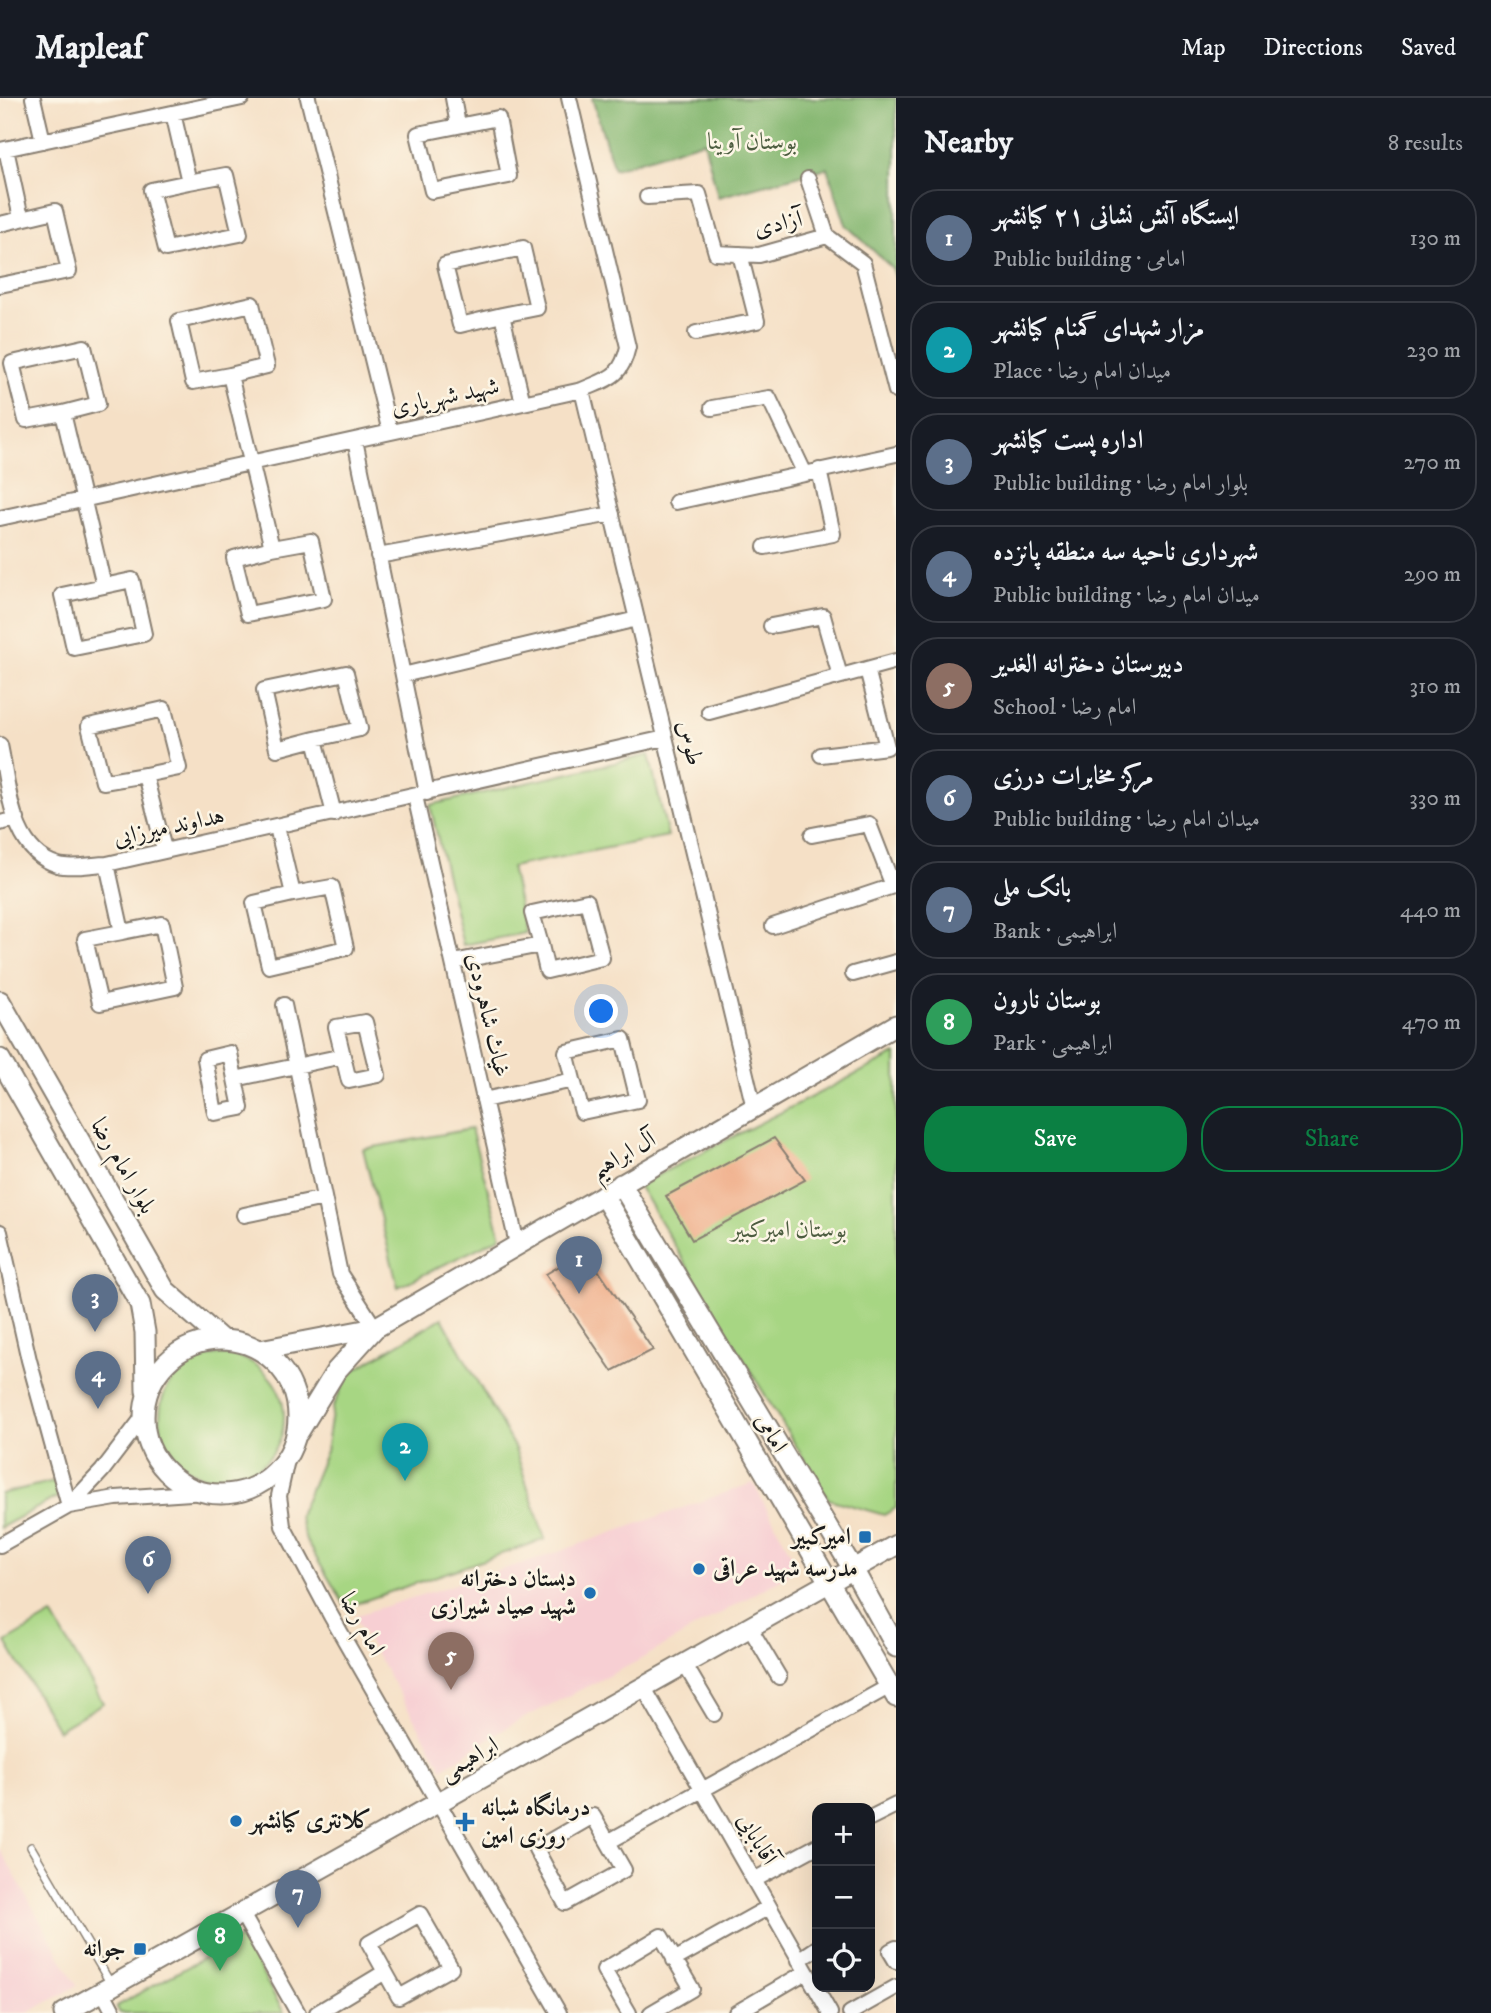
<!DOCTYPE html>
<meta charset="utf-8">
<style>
:root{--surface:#171b24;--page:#242831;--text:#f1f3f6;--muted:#9ea1a6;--line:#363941;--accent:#0b8043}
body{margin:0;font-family:"IM FELL DW Pica",Amiri,serif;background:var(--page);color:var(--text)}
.controls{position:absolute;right:21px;bottom:21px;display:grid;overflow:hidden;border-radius:14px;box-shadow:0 7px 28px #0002}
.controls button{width:63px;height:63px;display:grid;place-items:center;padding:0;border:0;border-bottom:2px solid var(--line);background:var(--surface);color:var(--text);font:35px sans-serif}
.you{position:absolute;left:602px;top:914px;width:24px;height:24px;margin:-18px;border:5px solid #fff;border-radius:50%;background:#1a73e8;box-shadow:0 0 0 10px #1a73e833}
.badge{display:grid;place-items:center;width:46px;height:46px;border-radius:50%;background:var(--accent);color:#fff;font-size:23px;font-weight:700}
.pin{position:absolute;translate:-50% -58px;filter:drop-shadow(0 2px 4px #0008)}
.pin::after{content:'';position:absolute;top:37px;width:24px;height:21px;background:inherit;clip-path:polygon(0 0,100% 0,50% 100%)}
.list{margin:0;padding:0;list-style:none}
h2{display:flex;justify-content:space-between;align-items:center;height:91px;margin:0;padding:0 28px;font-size:30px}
h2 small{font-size:23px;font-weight:400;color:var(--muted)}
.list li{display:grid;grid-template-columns:46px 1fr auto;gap:21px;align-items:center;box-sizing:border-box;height:98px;margin:0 14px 14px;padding:0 14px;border:2px solid var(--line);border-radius:28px}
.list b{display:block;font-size:26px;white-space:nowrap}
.list p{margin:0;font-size:23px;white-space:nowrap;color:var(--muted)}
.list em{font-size:23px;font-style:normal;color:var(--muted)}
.actions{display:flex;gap:14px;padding:21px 28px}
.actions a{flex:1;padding:16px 0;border:2px solid var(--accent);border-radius:28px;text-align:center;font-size:24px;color:var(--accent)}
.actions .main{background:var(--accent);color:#fff}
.icon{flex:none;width:38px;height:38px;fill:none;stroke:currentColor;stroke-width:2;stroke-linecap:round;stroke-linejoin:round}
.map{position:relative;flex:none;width:896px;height:1915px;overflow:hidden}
header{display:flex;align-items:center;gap:42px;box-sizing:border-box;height:98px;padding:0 35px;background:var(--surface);border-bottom:2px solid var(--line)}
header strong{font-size:33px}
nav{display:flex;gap:38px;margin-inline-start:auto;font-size:24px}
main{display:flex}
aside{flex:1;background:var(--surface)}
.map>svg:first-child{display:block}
.built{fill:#f7cfd3}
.green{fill:#a7d683;stroke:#627950;stroke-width:2}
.forest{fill:#85b771;stroke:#506a46;stroke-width:2}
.building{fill:#efab86}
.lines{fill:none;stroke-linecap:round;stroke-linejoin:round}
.service-casing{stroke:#887e71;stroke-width:10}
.minor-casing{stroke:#887e71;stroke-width:18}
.secondary-casing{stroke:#887e71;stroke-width:23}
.service{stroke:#fff;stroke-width:7}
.minor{stroke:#fff;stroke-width:14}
.secondary{stroke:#fff;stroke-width:19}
.poi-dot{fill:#1f6fb2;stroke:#fcf5e5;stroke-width:2.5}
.labels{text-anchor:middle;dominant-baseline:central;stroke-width:5;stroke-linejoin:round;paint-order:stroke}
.park-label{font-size:24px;fill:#4d5d40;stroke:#fcf5e5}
.street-label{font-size:24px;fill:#1c1c1c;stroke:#fcf5e5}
.poi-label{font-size:24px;font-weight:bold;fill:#1c1c1c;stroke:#fcf5e5;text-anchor:end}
</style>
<header>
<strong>Mapleaf</strong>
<nav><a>Map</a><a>Directions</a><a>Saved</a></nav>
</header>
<main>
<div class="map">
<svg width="896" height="1915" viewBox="0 0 896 1915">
<rect width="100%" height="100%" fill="#fcf5e5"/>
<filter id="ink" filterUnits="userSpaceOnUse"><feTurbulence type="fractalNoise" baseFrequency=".0143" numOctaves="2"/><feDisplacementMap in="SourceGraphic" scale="14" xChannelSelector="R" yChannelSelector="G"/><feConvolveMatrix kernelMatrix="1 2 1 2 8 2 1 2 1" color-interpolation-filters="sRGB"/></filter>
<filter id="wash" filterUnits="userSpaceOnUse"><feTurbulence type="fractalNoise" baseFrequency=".00686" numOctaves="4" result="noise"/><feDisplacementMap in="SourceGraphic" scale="28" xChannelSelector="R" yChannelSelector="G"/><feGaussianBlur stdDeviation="1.57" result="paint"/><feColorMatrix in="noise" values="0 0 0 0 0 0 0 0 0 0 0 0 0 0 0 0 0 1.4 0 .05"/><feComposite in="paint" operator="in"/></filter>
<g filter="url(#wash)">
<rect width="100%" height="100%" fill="#f5e0c6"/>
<!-- built -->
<path class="built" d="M753,1385L795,1463L786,1478L634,1565L514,1625L443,1670L354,1518L552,1456Z
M0,1751L77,1888L28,1915H0Z"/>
<!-- green -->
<path class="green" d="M649,657L668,738L511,769L525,835L463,847L430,707Z
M896,956V1410L884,1417L828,1401L638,1087Z
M471,1031L501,1139L398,1189L363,1051Z
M442,1220L515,1351L545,1441L346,1509L306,1443L299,1418L326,1353L333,1309L348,1276Z
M160 1319a62 62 0 1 1 124 0a62 62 0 1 1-124 0Z
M54,1383L59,1398L0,1430V1396Z
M52,1517L103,1605L58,1632L6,1544Z
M242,1839L284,1915H120L116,1908Z"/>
<!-- forest -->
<path class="forest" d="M592,0H896V181L892,170L846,127L827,70L718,99L704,43L614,71Z"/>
<g id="blocks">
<!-- building -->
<path class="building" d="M774,1040L805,1082L692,1142L666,1098Z
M585,1153L653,1252L612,1273L546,1176Z"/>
</g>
</g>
<g filter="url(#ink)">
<use href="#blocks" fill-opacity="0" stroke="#887e71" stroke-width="2"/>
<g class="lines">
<defs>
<path id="service" d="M31,1749L112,1888"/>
<path id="minor" d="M33,0L43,43
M308,0L390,334
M453,0L458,27
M173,15L189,84L151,92L166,151L240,136L226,77L189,84
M498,20L509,78L432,93L418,36Z
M6,51L21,120
M0,52L242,0
M808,81L827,138
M647,99L699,96L716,155L759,157L827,138L863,165L896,293
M0,126L55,113L69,173L0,187
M502,217L537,210L523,150L445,167L460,227L502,217L523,305
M696,235L757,223L740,156
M230,277L193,284L179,223L252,206L267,268L230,277L272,450L311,443L324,501L248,516L234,460L272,450
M582,292L754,1010
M712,310L769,300L805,376
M63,315L26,322L12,265L84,249L98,306L63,315L104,488L132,482L144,536L74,550L62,497L104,488
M355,342L427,695
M676,404L896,356
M0,420L582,292C609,280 621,280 628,249L569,0
M765,449L833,436L819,372
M378,458L612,416
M771,528L823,518L840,578
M403,577L637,521
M709,614L896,563
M315,641L277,651L264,592L346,575L360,631L315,641L334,716
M0,647C9,688 10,753 58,767C72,771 93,766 107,766L665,640
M821,657L887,649L867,571
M145,677L103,684L89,628L164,611L179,670L145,677L164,751
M415,698L517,1146
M0,725L17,721
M277,729L293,796L254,805L269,868L346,850L332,789L293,796
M812,737L869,726L893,788
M107,766L122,834L85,841L100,905L175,889L162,826L122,834
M773,828L896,787
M453,864L541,847L532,815L587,803L602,860L547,873L541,847
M853,876L896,864
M284,907L340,1176L375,1230
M235,981L241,1010L215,1015L205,961L230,955L235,981L343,958L336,929L365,924L378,977L349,983L343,958
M484,1002L573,982L566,954L623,941L638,1002L582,1014L573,982
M244,1117L324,1100
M0,1134L29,1262L69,1408L0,1447
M144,1318L102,1373L69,1408L116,1400L206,1394
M288,1357L279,1398L283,1428L331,1518L559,1915
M750,1530L779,1579
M685,1567L714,1616
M644,1590L830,1915
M593,1718L624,1772L565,1805L536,1751Z
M870,1720L896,1707
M608,1744L890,1588
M754,1782L817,1748
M242,1816L298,1915
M420,1816L451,1870L399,1899L369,1845Z
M896,1850L890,1853L896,1863
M674,1862L769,1809
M799,1862L817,1850
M103,1894L114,1915
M317,1915L385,1874
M629,1915L604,1872L661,1838L692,1891L651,1915
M736,1915L806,1874
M850,1915L896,1889"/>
<path id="secondary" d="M0,903L165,1192L222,1242
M0,961L140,1206L145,1234L146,1293
M621,1086L853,1471L896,1549
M603,1097L896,1599
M375,1230L896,927
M144 1319a77 77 0 1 1 154 0a77 77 0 1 1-154 0Z
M260,1252L375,1230L336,1273L298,1335
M64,1915L896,1447"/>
</defs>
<!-- service casing -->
<use href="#service" class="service-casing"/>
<!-- minor casing -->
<use href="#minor" class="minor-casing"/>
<!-- secondary casing -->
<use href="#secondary" class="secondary-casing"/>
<!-- service -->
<use href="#service" class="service"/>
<!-- minor -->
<use href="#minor" class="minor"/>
<!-- secondary -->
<use href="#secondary" class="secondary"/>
</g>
</g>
<!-- markers -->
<g class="poi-dot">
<rect x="858" y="1432" width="14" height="14" rx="3.5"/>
<circle cx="699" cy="1471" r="7"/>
<circle cx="590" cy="1495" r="7"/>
<circle cx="236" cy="1723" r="7"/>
<path d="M461.5 1713.5h7v7h7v7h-7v7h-7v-7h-7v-7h7z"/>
<rect x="133" y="1844" width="14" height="14" rx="3.5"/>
</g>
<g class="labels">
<!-- park labels -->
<g class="park-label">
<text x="752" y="44">بوستان آوینا</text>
<text x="789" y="1132">بوستان امیرکبیر</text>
</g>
<!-- street labels -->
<g class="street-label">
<text transform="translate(778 126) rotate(-13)">آزادی</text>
<text transform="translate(445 299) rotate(-12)">شهید شهریاری</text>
<text transform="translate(690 645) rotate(77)">طوس</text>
<text transform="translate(169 729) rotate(-12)">هداوند میرزایی</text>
<text transform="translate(488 917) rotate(77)">غیاث شاهرودی</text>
<text transform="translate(623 1057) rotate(-30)">آل ابراهیم</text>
<text transform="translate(123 1068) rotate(60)">بلوار امام رضا</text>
<text transform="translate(771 1335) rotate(60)">امامی</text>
<text transform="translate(362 1526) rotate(61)">امام رضا</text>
<text transform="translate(469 1661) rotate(-30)">ابراهیمی</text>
<text transform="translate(757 1741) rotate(60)">آقابابایی</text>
</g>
<!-- poi labels -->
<g class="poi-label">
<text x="851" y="1439">امیرکبیر</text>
<text x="713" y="1471" text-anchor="start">مدرسه شهید عراقی</text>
<text x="576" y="1481">دبستان دخترانه<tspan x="576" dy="28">شهید صیاد شیرازی</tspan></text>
<text x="481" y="1710" text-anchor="start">درمانگاه شبانه<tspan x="481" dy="28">روزی امین</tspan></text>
<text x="250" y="1723" text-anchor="start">کلانتری کیانشهر</text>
<text x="126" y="1851">جوانه</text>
</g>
</g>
</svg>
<div class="controls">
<button>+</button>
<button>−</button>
<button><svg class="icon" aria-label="locate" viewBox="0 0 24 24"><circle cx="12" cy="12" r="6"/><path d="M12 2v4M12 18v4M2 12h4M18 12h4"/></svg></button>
</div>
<div class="you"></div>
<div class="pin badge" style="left:579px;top:1196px;background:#5c6f8a">1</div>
<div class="pin badge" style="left:405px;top:1383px;background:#0f9aa8">2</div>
<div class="pin badge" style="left:95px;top:1234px;background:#5c6f8a">3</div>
<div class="pin badge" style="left:98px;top:1311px;background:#5c6f8a">4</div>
<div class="pin badge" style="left:451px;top:1592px;background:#8d6e63">5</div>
<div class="pin badge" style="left:148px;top:1496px;background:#5c6f8a">6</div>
<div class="pin badge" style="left:298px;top:1830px;background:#5c6f8a">7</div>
<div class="pin badge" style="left:220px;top:1873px;background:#2e9e5b">8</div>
</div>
<aside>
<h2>Nearby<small>8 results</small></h2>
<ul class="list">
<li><span class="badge" style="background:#5c6f8a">1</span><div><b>ایستگاه آتش نشانی ۲۱ کیانشهر</b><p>Public building · امامی</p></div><em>130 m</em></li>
<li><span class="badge" style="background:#0f9aa8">2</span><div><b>مزار شهدای گمنام کیانشهر</b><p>Place · میدان امام رضا</p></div><em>230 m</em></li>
<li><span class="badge" style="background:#5c6f8a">3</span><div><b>اداره پست کیانشهر</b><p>Public building · بلوار امام رضا</p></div><em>270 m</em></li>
<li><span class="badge" style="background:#5c6f8a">4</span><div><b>شهرداری ناحیه سه منطقه پانزده</b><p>Public building · میدان امام رضا</p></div><em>290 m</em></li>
<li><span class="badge" style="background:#8d6e63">5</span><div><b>دبیرستان دخترانه الغدیر</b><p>School · امام رضا</p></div><em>310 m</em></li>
<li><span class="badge" style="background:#5c6f8a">6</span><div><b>مرکز مخابرات درزی</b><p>Public building · میدان امام رضا</p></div><em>330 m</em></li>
<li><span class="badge" style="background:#5c6f8a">7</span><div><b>بانک ملی</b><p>Bank · ابراهیمی</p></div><em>440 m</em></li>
<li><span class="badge" style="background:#2e9e5b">8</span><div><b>بوستان نارون</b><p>Park · ابراهیمی</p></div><em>470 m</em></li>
</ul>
<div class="actions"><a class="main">Save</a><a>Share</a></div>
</aside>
</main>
